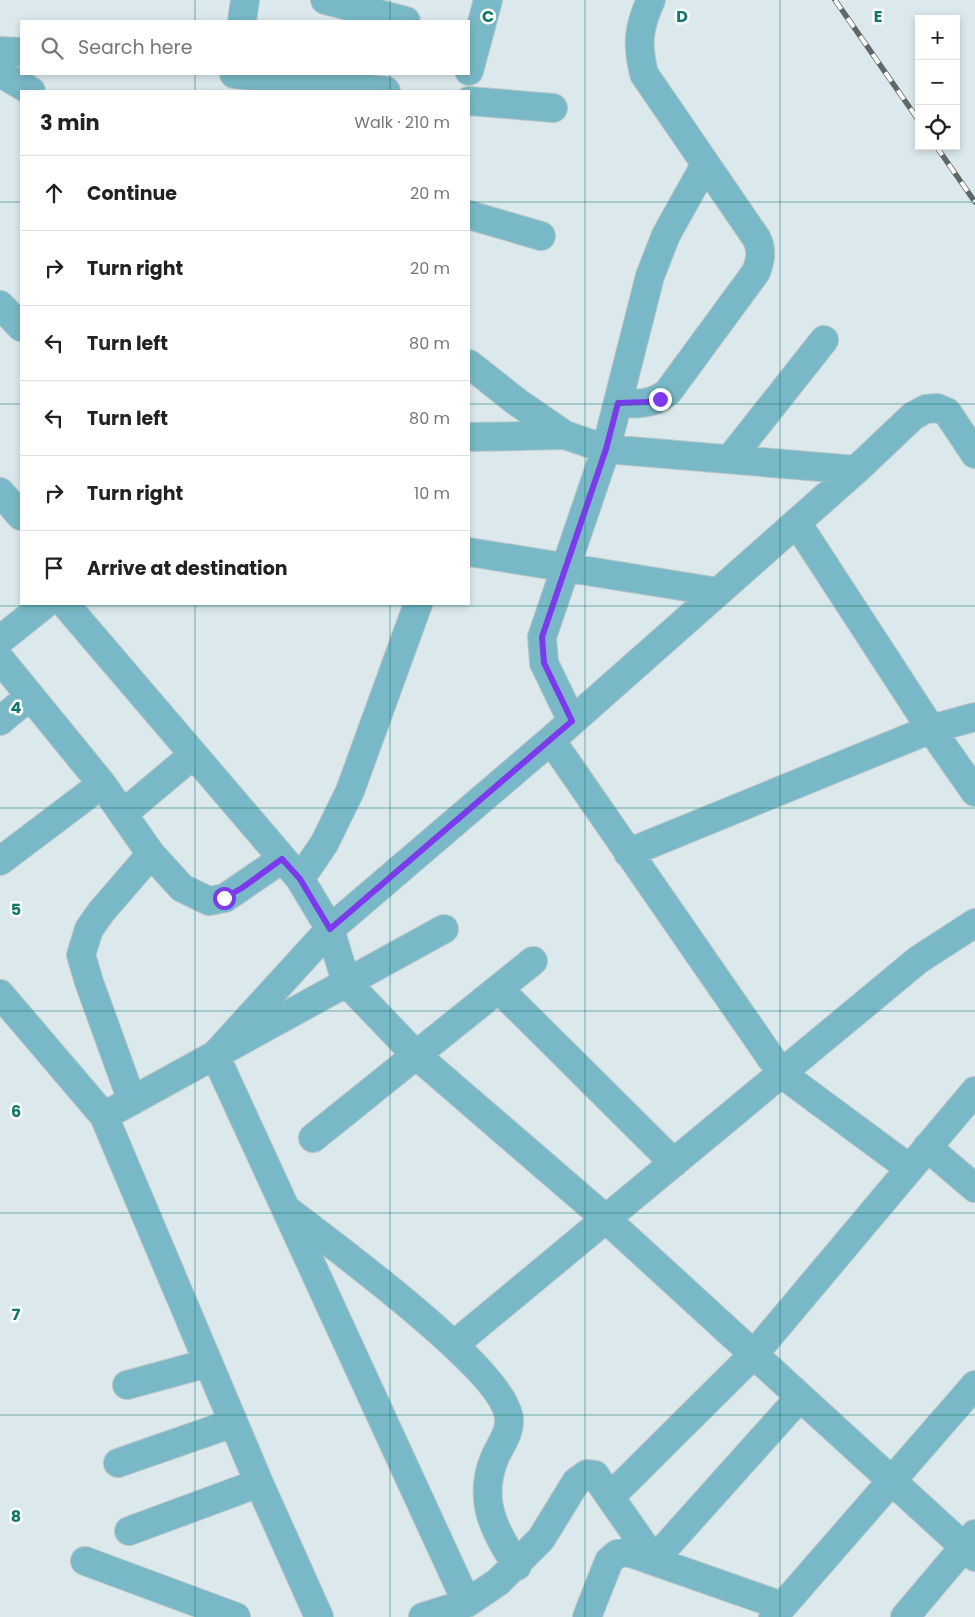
<!DOCTYPE html>
<meta charset="utf-8">
<style>
:root{--surface:#fff;--page:#f6f6f6;--text:#222;--muted:#767676;--line:#e0e0e0}
body{margin:0;font-family:Poppins,sans-serif;background:var(--page);color:var(--text)}
.controls{position:absolute;right:15px;top:15px;display:grid;overflow:hidden;border-radius:0px;box-shadow:0 2px 8px #0003}
.controls button{width:45px;height:45px;display:grid;place-items:center;padding:0;border:0;border-bottom:1px solid var(--line);background:var(--surface);color:var(--text);font:25px sans-serif}
.stop{position:absolute;width:15px;height:15px;margin:-11px;border:4px solid #7c3aed;border-radius:50%;background:#fff}
.stop.end{background:#7c3aed;border-color:#fff;box-shadow:0 1px 5px #0008}
.list{margin:0;padding:0;list-style:none}
h2{display:flex;justify-content:space-between;align-items:center;height:65px;margin:0;padding:0 20px;font-size:21px}
h2 small{font-size:16px;font-weight:400;color:var(--muted)}
.list li{display:grid;grid-template-columns:32px 1fr auto;gap:15px;align-items:center;box-sizing:border-box;height:75px;padding:0 20px;border-top:1px solid var(--line)}
.list b{display:block;font-size:19px;white-space:nowrap}
.list em{font-size:16px;font-style:normal;color:var(--muted)}
.icon{flex:none;width:28px;height:28px;fill:none;stroke:currentColor;stroke-width:2;stroke-linecap:round;stroke-linejoin:round}
.map{position:relative;flex:none;width:975px;height:1617px;overflow:hidden}
.search{position:absolute;background:var(--surface);box-shadow:0 2px 8px #0003;left:20px;top:20px;width:450px;height:55px;display:flex;align-items:center;gap:12px;box-sizing:border-box;padding:0 18px;border-radius:0px;color:var(--muted);font-size:19px}
.panel{position:absolute;background:var(--surface);box-shadow:0 2px 8px #0003;left:20px;top:90px;width:450px;height:515px;border-radius:0px}
.map>svg:first-child{display:block}
.lines{fill:none;stroke-linecap:round;stroke-linejoin:round}
.minor-casing{stroke:#b9c6c9;stroke-width:30}
.minor{stroke:#79b8c6;stroke-width:28}
.rail-casing{stroke:#5f6769;stroke-width:5.5}
.rail{stroke:#fff;stroke-width:4;stroke-dasharray:11;stroke-linecap:butt}
.route{stroke:#7c3aed;stroke-width:6}
.grid{fill:none;stroke:#0f766e;stroke-width:1;stroke-opacity:0.55}
.grid-label{font-size:16px;text-anchor:middle;font-weight:bold;fill:#0f766e;stroke:#fff;stroke-width:5;stroke-linejoin:round;paint-order:stroke}
</style>
<div class="map">
<svg width="975" height="1617" viewBox="0 0 975 1617">
<rect width="100%" height="100%" fill="#dbe9ed"/>
<g class="lines">
<defs>
<path id="minor" d="M325,0L406,21
M242,21L245,0
M0,51L21,52
M469,71L488,0
M0,73L31,91
M234,74L386,91
M469,101L553,108
M469,215L541,236
M0,305L21,327
M469,364L517,402L565,435L606,449L856,470
M618,403C636,404 653,405 668,392L756,272C761,259 762,251 757,239L644,74C637,45 638,28 651,0
M469,437L565,435
M730,459L824,340
M0,492L21,516
M797,523L931,729L975,792
M469,552L718,592
M65,604L300,879L330,929L346,982L416,1055L606,1219L975,1557
M0,640L45,604
M0,659L102,784L151,854L182,888L209,901L225,898L282,859
M0,721L30,696
M572,721L544,663L542,637L606,449L650,276L666,235L705,165
M551,740L782,1074L909,1168
M124,813L193,755
M628,853L931,729L975,717
M0,861L102,784
M300,879L324,844L350,791L418,604
M499,989L674,1163
M0,994L104,1116L259,1483L319,1617
M132,1101L89,982L81,955L89,929L101,912L151,854
M104,1116L444,929
M313,1138L533,961
M927,1147L975,1188
M290,1212C330,1243 512,1375 509,1422C509,1434 500,1446 495,1457C477,1500 494,1530 517,1566
M455,1344L918,960L975,923
M127,1385L208,1363
M118,1463L233,1423
M610,1497L754,1354L975,1091
M129,1531L259,1483
M85,1561L236,1617
M467,1603L215,1055L330,929L551,740L856,470L913,416L926,409L937,408L947,412L975,454
M423,1617L467,1603L498,1582L541,1539L576,1482L587,1474L595,1475L599,1481L654,1560L800,1397
M587,1617L609,1561L617,1554L628,1552L782,1606
M773,1617L975,1385
M905,1617L975,1534"/>
</defs>
<!-- minor casing -->
<use href="#minor" class="minor-casing"/>
<!-- minor -->
<use href="#minor" class="minor"/>
<defs>
<path id="rail" d="M835,0L919,121
M936,146L975,202"/>
</defs>
<!-- rail casing -->
<use href="#rail" class="rail-casing"/>
<!-- rail -->
<use href="#rail" class="rail"/>
</g>
<g class="lines">
<!-- route -->
<path class="route" d="M224,898L242,888L282,859L300,879L330,929L572,721L544,663L542,637L606,449L618,403L648,402L660,399"/>
</g>
<!-- grid -->
<path class="grid" d="M195,0V21M390,0V21M585,0V1617M780,0V1617M195,74V91M390,74V91M0,202H21M469,202H975M0,404H21M469,404H975M195,604V1617M390,604V1617M0,606H975M0,808H975M0,1011H975M0,1213H975M0,1415H975"/>
<g class="grid-label">
<text x="488" y="22">C</text>
<text x="682" y="22">D</text>
<text x="878" y="22">E</text>
<text x="16" y="713">4</text>
<text x="16" y="915">5</text>
<text x="16" y="1117">6</text>
<text x="16" y="1320">7</text>
<text x="16" y="1522">8</text>
</g>
</svg>
<div class="controls">
<button>+</button>
<button>−</button>
<button><svg class="icon" aria-label="locate" viewBox="0 0 24 24"><circle cx="12" cy="12" r="6"/><path d="M12 2v4M12 18v4M2 12h4M18 12h4"/></svg></button>
</div>
<div class="stop" style="left:224px;top:898px"></div>
<div class="stop end" style="left:660px;top:399px"></div>
<div class="search"><svg class="icon" aria-label="search" viewBox="0 0 24 24"><circle cx="10" cy="10" r="6"/><path d="M15 15l6 6"/></svg>Search here</div>
<section class="panel">
<h2>3 min<small>Walk · 210 m</small></h2>
<ul class="list">
<li><svg class="icon" aria-label="ahead" viewBox="0 0 24 24"><path d="M12 20V5M6 11l6-6 6 6"/></svg><div><b>Continue</b></div><em>20 m</em></li>
<li><svg class="icon" aria-label="right" viewBox="0 0 24 24"><path d="M7 20v-9h11M14 6l5 5-5 5"/></svg><div><b>Turn right</b></div><em>20 m</em></li>
<li><svg class="icon" aria-label="left" viewBox="0 0 24 24"><path d="M17 20v-9H6M10 6l-5 5 5 5"/></svg><div><b>Turn left</b></div><em>80 m</em></li>
<li><svg class="icon" aria-label="left" viewBox="0 0 24 24"><path d="M17 20v-9H6M10 6l-5 5 5 5"/></svg><div><b>Turn left</b></div><em>80 m</em></li>
<li><svg class="icon" aria-label="right" viewBox="0 0 24 24"><path d="M7 20v-9h11M14 6l5 5-5 5"/></svg><div><b>Turn right</b></div><em>10 m</em></li>
<li><svg class="icon" aria-label="arrive" viewBox="0 0 24 24"><path d="M6 21V4h12l-3 4 3 4H6"/></svg><div><b>Arrive at destination</b></div></li>
</ul>
</section>
</div>
